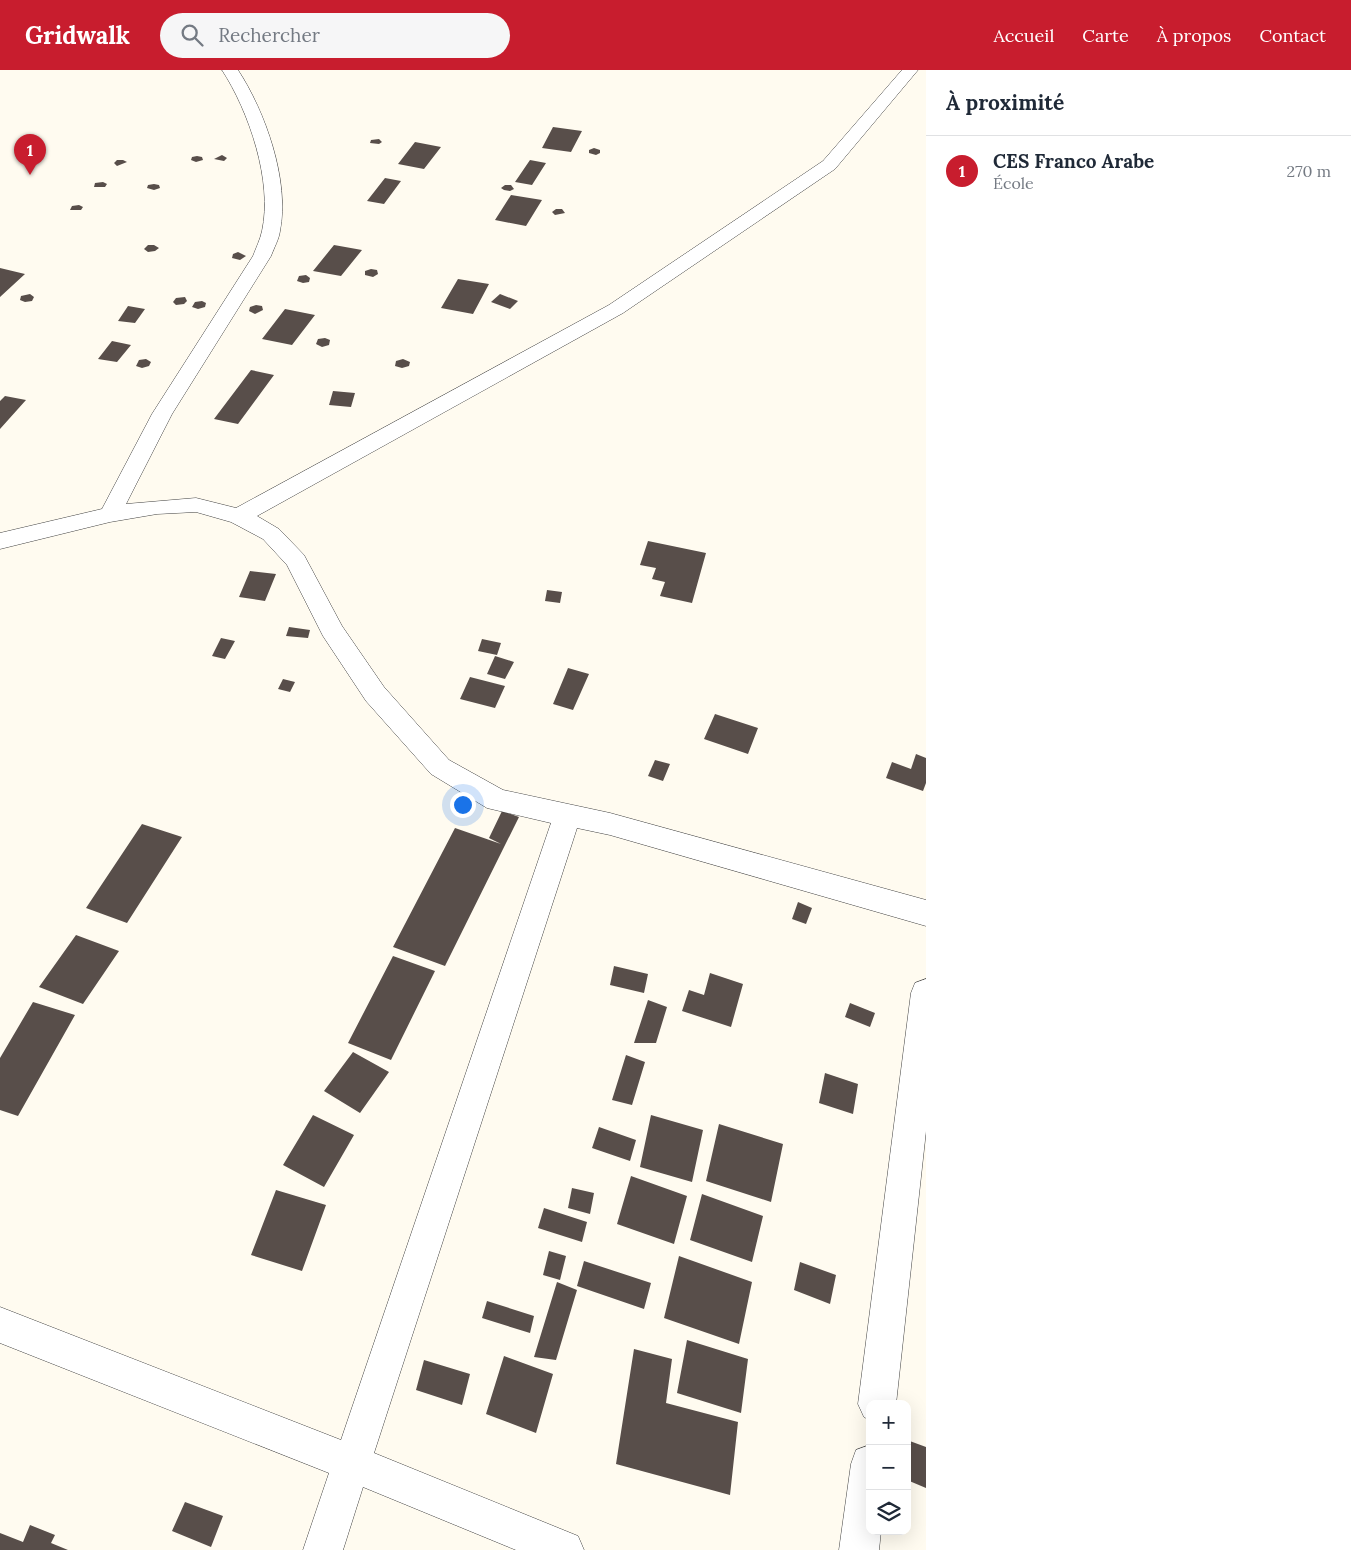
<!DOCTYPE html>
<html lang="fr">
<meta charset="utf-8">
<style>
:root{--surface:#fff;--page:#f6f6f7;--text:#1f2937;--muted:#747a83;--line:#e0e1e3;--accent:#c81d2e}
body{margin:0;font-family:Lora,serif;background:var(--page);color:var(--text)}
.controls{position:absolute;right:15px;bottom:15px;display:grid;overflow:hidden;border-radius:10px;box-shadow:0 5px 20px #0002}
.controls button{width:45px;height:45px;display:grid;place-items:center;padding:0;border:0;border-bottom:1px solid var(--line);background:var(--surface);color:var(--text);font:25px sans-serif}
.you{position:absolute;left:462px;top:734px;width:18px;height:18px;margin:-12px;border:4px solid #fff;border-radius:50%;background:#1a73e8;box-shadow:0 0 0 8px #1a73e833}
.badge{display:grid;place-items:center;width:32px;height:32px;border-radius:50%;background:var(--accent);color:#fff;font-size:16px;font-weight:700}
.pin{position:absolute;translate:-50% -41px;filter:drop-shadow(0 1px 2px #0008)}
.pin::after{content:'';position:absolute;top:26px;width:18px;height:15px;background:inherit;clip-path:polygon(0 0,100% 0,50% 100%)}
.list{margin:0;padding:0;list-style:none}
h2{display:flex;justify-content:space-between;align-items:center;height:65px;margin:0;padding:0 20px;font-size:21px}
h2 small{font-size:16px;font-weight:400;color:var(--muted)}
.list li{display:grid;grid-template-columns:32px 1fr auto;gap:15px;align-items:center;box-sizing:border-box;height:70px;padding:0 20px;border-top:1px solid var(--line)}
.list b{display:block;font-size:19px;white-space:nowrap}
.list p{margin:0;font-size:16px;white-space:nowrap;color:var(--muted)}
.list em{font-size:16px;font-style:normal;color:var(--muted)}
.icon{flex:none;width:28px;height:28px;fill:none;stroke:currentColor;stroke-width:2;stroke-linecap:round;stroke-linejoin:round}
.map{position:relative;flex:none;width:926px;height:1480px;overflow:hidden}
header{display:flex;align-items:center;gap:30px;box-sizing:border-box;height:70px;padding:0 25px;background:var(--accent);color:#fff}
header strong{font-size:24px}
nav{display:flex;gap:28px;margin-inline-start:auto;font-size:18px}
.search{width:350px;height:45px;background:var(--page);display:flex;align-items:center;gap:12px;box-sizing:border-box;padding:0 18px;border-radius:28px;color:var(--muted);font-size:19px}
main{display:flex}
aside{flex:1;background:var(--surface)}
.map>svg:first-child{display:block}
.building{fill:#584e4a}
.lines{fill:none;stroke-linecap:round;stroke-linejoin:round}
.minor-casing{stroke:#414141;stroke-width:1}
.minor{fill:#fff;fill-rule:evenodd}
</style>
<header>
<strong>Gridwalk</strong>
<div class="search"><svg class="icon" aria-label="search" viewBox="0 0 24 24"><circle cx="10" cy="10" r="6"/><path d="M15 15l6 6"/></svg>Rechercher</div>
<nav><a>Accueil</a><a>Carte</a><a>À propos</a><a>Contact</a></nav>
</header>
<main>
<div class="map">
<svg width="926" height="1480" viewBox="0 0 926 1480">
<rect width="100%" height="100%" fill="#fffbf0"/>
<!-- building -->
<path class="building" d="M553,57L582,61L571,82L542,78Z
M379,69L382,72L379,74L370,73L371,70Z
M415,72L441,77L424,99L398,94Z
M594,78L600,80V83L596,85L589,83V80Z
M222,85L227,88L224,91L214,89Z
M197,86L202,87L203,90L196,92L191,90L192,87Z
M117,90H123L127,92L117,96L114,93Z
M530,90L546,93L532,115L515,112Z
M385,108L401,111L384,134L367,131Z
M103,112L107,114L105,117H94L95,113Z
M154,114L159,115L160,118L154,120L147,118L148,115Z
M505,115H511L514,119L510,121L504,120L501,118Z
M511,125L542,130L526,156L495,150Z
M79,135L83,137L81,140H70L72,136Z
M556,139H562L565,143L555,145L552,142Z
M148,175H154L159,178L155,181L148,182L144,179Z
M334,175L362,180L341,206L313,201Z
M238,182L246,186L240,190L232,188L233,184Z
M0,198L25,204L0,227Z
M371,199L377,200L378,204L373,207L365,205V201Z
M306,205L310,208L309,212L303,213L297,211L299,206Z
M458,209L489,214L473,244L441,238Z
M30,224L34,227L32,231L25,232L20,230L21,226Z
M500,224L518,231L510,239L491,232Z
M185,227L187,231L184,234L176,235L173,232L176,228Z
M202,231L206,233L205,237L198,239L192,237L195,232Z
M256,235L262,236L263,240L255,244L249,241L250,237Z
M128,236L145,239L135,253L118,251Z
M285,239L315,245L292,275L262,269Z
M325,268L330,270L329,275L322,277L316,274L318,269Z
M112,271L131,275L117,292L98,289Z
M146,289L151,292L149,296L142,298L136,296L139,290Z
M403,289L410,292L409,296L402,298L395,296L396,291Z
M251,300L274,305L238,354L214,349Z
M333,321L355,323L351,337L329,335Z
M5,326L26,330L0,359V331Z
M648,471L706,483L692,533L660,526L665,512L652,509L656,498L640,495Z
M250,501L276,504L265,531L239,527Z
M547,520L562,522L560,533L545,531Z
M289,557L310,560L308,568L286,566Z
M221,568L235,571L225,589L212,586Z
M482,569L501,573L497,585L478,581Z
M495,586L514,592L505,609L487,604Z
M568,598L589,604L573,640L553,634Z
M470,607L505,616L495,638L460,629Z
M283,609L295,612L290,622L278,619Z
M715,644L758,658L748,684L704,669Z
M916,684L926,688V713L923,721L886,708L892,692L911,699Z
M655,690L670,694L663,711L648,706Z
M502,741L519,747L445,896L393,877L455,758L501,774L489,768Z
M142,754L182,767L127,853L86,838Z
M798,832L812,838L806,854L792,849Z
M76,865L119,881L83,934L39,917Z
M393,886L435,901L391,990L348,973Z
M614,896L648,904L644,923L610,915Z
M710,903L743,914L731,957L682,941L689,920L704,925Z
M648,930L667,937L656,973H634Z
M33,932L75,945L18,1046L0,1040V988Z
M850,933L875,943L870,957L845,947Z
M353,982L389,1002L360,1043L324,1021Z
M626,985L645,992L632,1035L612,1030Z
M825,1003L858,1014L853,1044L819,1033Z
M313,1045L354,1065L324,1117L283,1095Z
M651,1045L703,1060L692,1112L640,1097Z
M719,1054L783,1074L771,1132L706,1111Z
M599,1057L636,1070L630,1091L592,1078Z
M631,1106L687,1126L674,1174L617,1154Z
M572,1118L594,1123L590,1144L568,1138Z
M276,1120L326,1135L302,1201L251,1185Z
M702,1124L763,1146L752,1192L690,1170Z
M544,1138L587,1152L582,1172L538,1158Z
M549,1181L566,1186L560,1210L543,1205Z
M679,1186L752,1212L739,1274L664,1248Z
M584,1191L651,1213L644,1239L577,1216Z
M800,1192L836,1205L830,1234L794,1220Z
M557,1212L577,1220L556,1290L534,1287Z
M487,1231L534,1246L530,1263L482,1248Z
M687,1270L748,1289L741,1343L677,1323Z
M634,1279L672,1289L666,1333L738,1352L730,1425L616,1394Z
M504,1286L553,1304L536,1363L486,1344Z
M424,1290L470,1304L462,1335L416,1320Z
M907,1370L926,1377V1418L907,1410Z
M185,1432L223,1446L211,1477L172,1461Z
M30,1455L55,1465L51,1473L68,1480H0V1463L23,1472Z"/>
<g class="lines">
<defs>
<path id="minor" d="M222,0H238C265,41 290,111 280,161C279,169 274,178 271,186L172,344L126,434L196,428L236,438L609,235L823,91L902,0H918L835,99L623,243L257,446L279,459L304,485L342,556L384,617L449,690L503,720L610,743L926,830V856L610,765L577,758L374,1383L578,1466L584,1480H516L363,1417L343,1480H303L329,1403L0,1273V1237L341,1370L551,753L487,738L431,704L366,631L323,566L287,495L263,469L231,452L196,442L157,444L110,452L0,479V463L102,439L152,344L253,186C256,178 260,170 262,161C273,112 249,41 222,0Z
M926,909V1061L896,1334H870V1350L864,1347L858,1334L911,923L915,913Z
M870,1375V1461H881L879,1480H839L851,1394L856,1380Z"/>
</defs>
<!-- minor casing -->
<use href="#minor" class="minor-casing"/>
<!-- minor -->
<use href="#minor" class="minor"/>
</g>
</svg>
<div class="controls">
<button>+</button>
<button>−</button>
<button><svg class="icon" aria-label="layers" viewBox="0 0 24 24"><path d="M12 4l9 5-9 5-9-5zM3 14l9 5 9-5"/></svg></button>
</div>
<div class="you"></div>
<div class="pin badge" style="left:30px;top:105px">1</div>
</div>
<aside>
<h2>À proximité<small></small></h2>
<ul class="list">
<li><span class="badge">1</span><div><b>CES Franco Arabe</b><p>École</p></div><em>270 m</em></li>
</ul>
</aside>
</main>
